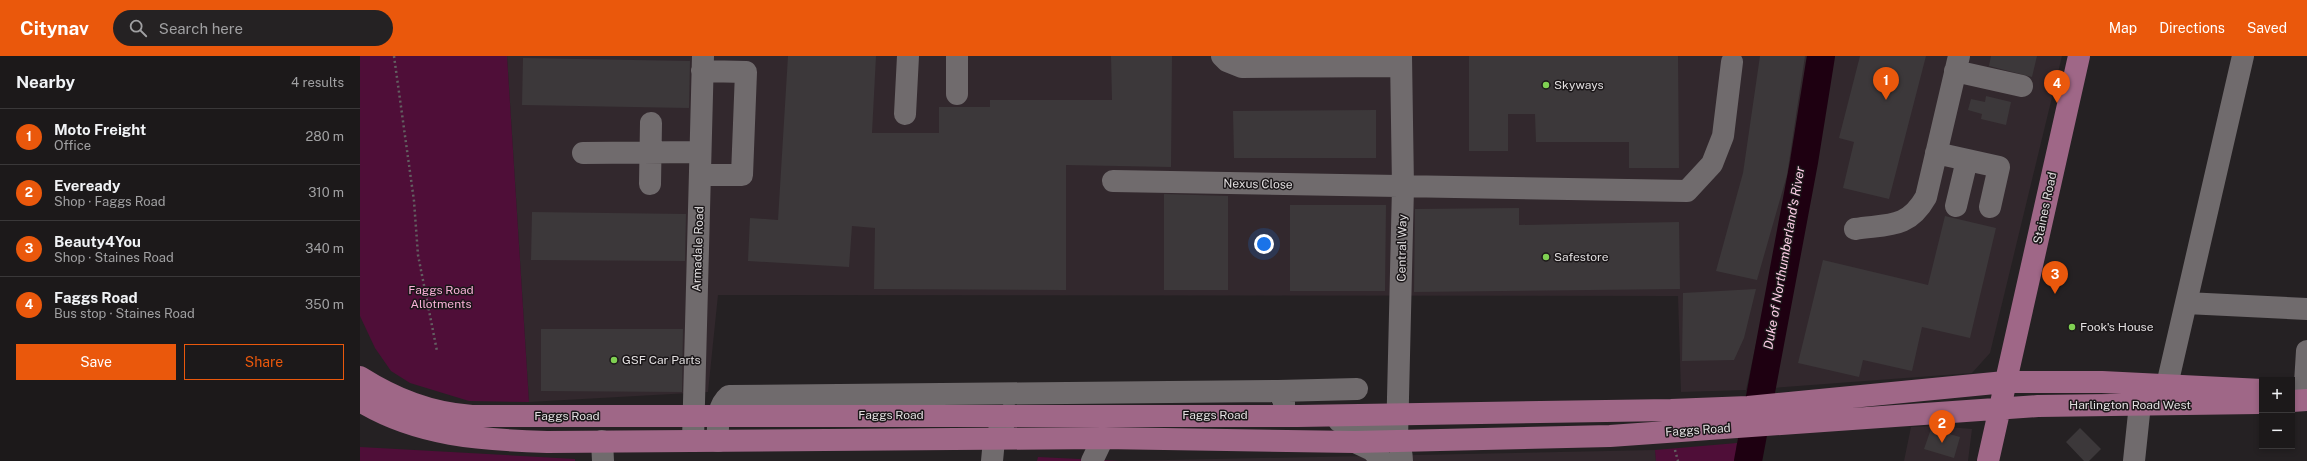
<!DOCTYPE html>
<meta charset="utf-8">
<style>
:root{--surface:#1c191a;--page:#252223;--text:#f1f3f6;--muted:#a0a0a2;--line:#3a3839;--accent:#ea580c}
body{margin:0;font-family:"Public Sans",sans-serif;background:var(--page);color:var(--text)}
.controls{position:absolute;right:12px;bottom:12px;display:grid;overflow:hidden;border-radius:0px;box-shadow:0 2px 6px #0003}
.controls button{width:36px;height:36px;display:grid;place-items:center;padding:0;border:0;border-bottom:1px solid var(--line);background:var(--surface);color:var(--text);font:20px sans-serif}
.you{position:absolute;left:904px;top:188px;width:14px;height:14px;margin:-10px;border:3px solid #fff;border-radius:50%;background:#1a73e8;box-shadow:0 0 0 6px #1a73e833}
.badge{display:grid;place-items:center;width:26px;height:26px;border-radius:50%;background:var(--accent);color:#fff;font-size:13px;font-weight:700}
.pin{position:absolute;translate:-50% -33px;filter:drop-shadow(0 1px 2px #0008)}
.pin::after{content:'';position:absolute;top:21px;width:14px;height:12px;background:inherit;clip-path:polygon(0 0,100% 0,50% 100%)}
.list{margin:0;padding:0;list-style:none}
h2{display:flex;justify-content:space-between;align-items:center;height:52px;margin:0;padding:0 16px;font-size:17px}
h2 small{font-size:13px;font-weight:400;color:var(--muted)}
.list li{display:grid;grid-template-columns:26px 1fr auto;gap:12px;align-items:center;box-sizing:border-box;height:56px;padding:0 16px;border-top:1px solid var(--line)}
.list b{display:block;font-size:15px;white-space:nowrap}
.list p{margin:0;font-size:13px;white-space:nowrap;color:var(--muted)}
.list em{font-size:13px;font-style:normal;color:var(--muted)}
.actions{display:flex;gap:8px;padding:12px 16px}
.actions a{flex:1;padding:9px 0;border:1px solid var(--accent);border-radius:0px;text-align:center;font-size:14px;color:var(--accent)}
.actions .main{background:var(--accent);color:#fff}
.icon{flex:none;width:22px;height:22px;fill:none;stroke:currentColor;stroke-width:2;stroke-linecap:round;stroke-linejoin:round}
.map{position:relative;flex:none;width:1947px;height:405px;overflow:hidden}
header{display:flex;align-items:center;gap:24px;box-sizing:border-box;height:56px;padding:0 20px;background:var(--accent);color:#fff}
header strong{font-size:19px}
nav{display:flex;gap:22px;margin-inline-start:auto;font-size:14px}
.search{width:280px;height:36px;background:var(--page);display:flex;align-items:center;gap:10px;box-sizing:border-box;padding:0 14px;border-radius:22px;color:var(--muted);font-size:15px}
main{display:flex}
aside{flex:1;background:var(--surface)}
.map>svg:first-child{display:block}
.built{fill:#32282d}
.green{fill:#4f0e38}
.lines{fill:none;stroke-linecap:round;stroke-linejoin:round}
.river{stroke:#1e0011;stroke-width:28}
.building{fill:#3c383a}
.path{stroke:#635f61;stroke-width:2.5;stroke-dasharray:2 3;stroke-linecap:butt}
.minor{stroke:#706b6d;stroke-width:22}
.major{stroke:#9f6787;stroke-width:22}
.poi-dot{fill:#7fd052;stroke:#1b1719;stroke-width:1.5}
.labels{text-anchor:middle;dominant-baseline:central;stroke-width:3;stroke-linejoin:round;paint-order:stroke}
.poi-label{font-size:12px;fill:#e2dfe0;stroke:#1b1719;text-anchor:start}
.street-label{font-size:12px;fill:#e2dfe0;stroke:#1b1719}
.park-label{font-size:12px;fill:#f8b1d7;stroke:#1b1719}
.water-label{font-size:13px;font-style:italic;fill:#fdcde6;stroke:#1b1719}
</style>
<header>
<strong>Citynav</strong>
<div class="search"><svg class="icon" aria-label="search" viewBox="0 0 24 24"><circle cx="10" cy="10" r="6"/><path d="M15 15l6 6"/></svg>Search here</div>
<nav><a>Map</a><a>Directions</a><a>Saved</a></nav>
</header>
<main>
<aside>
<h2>Nearby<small>4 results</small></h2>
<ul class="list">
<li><span class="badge">1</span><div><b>Moto Freight</b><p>Office</p></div><em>280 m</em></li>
<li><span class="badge">2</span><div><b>Eveready</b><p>Shop · Faggs Road</p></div><em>310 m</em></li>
<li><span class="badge">3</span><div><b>Beauty4You</b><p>Shop · Staines Road</p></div><em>340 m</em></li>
<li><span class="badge">4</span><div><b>Faggs Road</b><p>Bus stop · Staines Road</p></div><em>350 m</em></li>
</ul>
<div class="actions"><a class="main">Save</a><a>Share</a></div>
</aside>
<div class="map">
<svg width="1947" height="405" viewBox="0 0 1947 405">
<rect width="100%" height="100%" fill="#252123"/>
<!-- built -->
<path class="built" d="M147,0H1453L1438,96L1386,334L1321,336L1318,240L358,239L348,336L169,346Z
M1470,0H1702L1630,297L1612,317L1412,332Z
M1576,370L1612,373L1608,405H1544L1551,371Z
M1295,394L1296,405H760Z"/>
<!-- green -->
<path class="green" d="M0,0H147L169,346L109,345L50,327L31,315L15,292L0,260Z
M1377,387L1375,405H1296L1295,394Z
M0,391L215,403V405H0Z
M678,401L760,405H677Z"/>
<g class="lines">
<!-- river -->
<path class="river" d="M1388,405L1444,106L1461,0"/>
</g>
<!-- building -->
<path class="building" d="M428,0H516L512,77H579V51H630V44H752L751,0H812L811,111L706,109V234L514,233L515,172L492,170L489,211L388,205L390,162L418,164Z
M1109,0H1318L1319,112H1269V86H1176L1175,58H1148V95H1109Z
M1400,0H1445L1427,119L1397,224L1356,215L1383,117Z
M1500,0H1566L1529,143L1483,132L1494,86L1479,82Z
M1631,0H1677L1672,21L1629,10Z
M163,2L330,5L329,52L162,49Z
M1626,40L1651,46L1646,69L1621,63L1622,58L1608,54L1611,43L1625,46Z
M1016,54V102H874L873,55Z
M804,138L868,140V234H804Z
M930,149H1026L1025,235H930Z
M1159,152V169L1319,166L1320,233L1054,236L1055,153Z
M172,156L326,158L325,205L171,204Z
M1585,160L1636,172L1610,282L1562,271L1552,315L1503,304L1499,321L1438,307L1463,204L1568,229Z
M1396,233L1384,282L1374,304L1322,305L1323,237Z
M181,273H323L322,336L181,335Z
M1720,372L1741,393L1729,405H1724L1706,386Z
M1571,373L1600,381L1594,402L1564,393Z"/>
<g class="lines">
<!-- path -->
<path class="path" d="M34,0L54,145L58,199L77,295
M1315,394L1318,405"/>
<!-- minor -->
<path class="minor" d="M862,0L867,5L882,11L1041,10
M1595,15L1662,30
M597,38V0
M545,58L548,0
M223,97L340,96
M1576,97L1639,111L1630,151
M340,119H382L386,16L342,15
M753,125L1327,135L1352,108L1363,80L1372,6
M290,128L291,67
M1596,150L1607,104
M1495,173C1528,168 1548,173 1566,141L1599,0
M1826,247L1947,253
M1807,329L1883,0
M918,335L997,333
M1944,344L1947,295
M979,365C1007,369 1041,368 1042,405
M1037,384L1043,131L1041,0
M242,385L243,405
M333,385L343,0
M358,385C358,369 356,351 369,340L918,335L924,345V360
M995,386L1012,394L1022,405
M632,405L634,384L649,358
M732,405L743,382
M1774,405L1780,348"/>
<!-- major -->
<path class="major" d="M0,321C35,343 70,357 112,360H938L1311,354L1388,351L1645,326H1742L1902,334
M0,345C57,380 122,384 187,386L743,382L995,386L1250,380L1678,350L1899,347
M1932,345L1947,344
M1628,405L1719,0"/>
</g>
<!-- markers -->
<g class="poi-dot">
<circle cx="1186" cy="29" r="4"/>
<circle cx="1186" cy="201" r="4"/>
<circle cx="1712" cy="271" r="4"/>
<circle cx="254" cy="304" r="4"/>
</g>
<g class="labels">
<!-- poi labels -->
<g class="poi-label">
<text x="1194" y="29">Skyways</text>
<text x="1194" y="201">Safestore</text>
<text x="1720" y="271">Fook's House</text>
<text x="262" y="304">GSF Car Parts</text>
</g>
<!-- street labels -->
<g class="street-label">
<text transform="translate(898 128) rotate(1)">Nexus Close</text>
<text transform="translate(1685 152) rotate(-78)">Staines Road</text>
<text transform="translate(1042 192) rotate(-89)">Central Way</text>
<text transform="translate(338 193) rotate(-88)">Armadale Road</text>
<text x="1770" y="349">Harlington Road West</text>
<text x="531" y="359">Faggs Road</text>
<text x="855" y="359">Faggs Road</text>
<text x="207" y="360">Faggs Road</text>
<text transform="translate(1338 374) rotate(-4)">Faggs Road</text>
</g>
<!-- park labels -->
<g class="park-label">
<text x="81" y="234">Faggs Road<tspan x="81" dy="14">Allotments</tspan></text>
</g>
<!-- water labels -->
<g class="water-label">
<text transform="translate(1424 202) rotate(-80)">Duke of Northumberland's River</text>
</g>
</g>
</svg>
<div class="controls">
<button>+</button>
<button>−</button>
</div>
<div class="you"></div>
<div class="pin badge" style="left:1526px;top:44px">1</div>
<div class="pin badge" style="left:1582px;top:387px">2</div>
<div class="pin badge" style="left:1695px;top:238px">3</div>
<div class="pin badge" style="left:1697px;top:47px">4</div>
</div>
</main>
